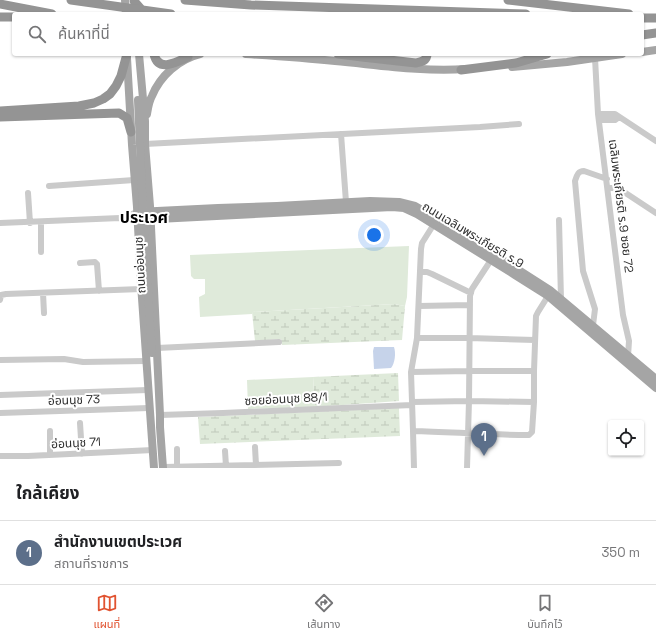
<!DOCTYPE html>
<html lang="th">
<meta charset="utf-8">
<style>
:root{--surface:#fff;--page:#f2f2f2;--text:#202124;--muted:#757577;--line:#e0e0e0;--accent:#e15331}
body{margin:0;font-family:"Space Grotesk","Noto Sans Thai",sans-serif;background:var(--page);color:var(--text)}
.controls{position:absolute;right:12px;bottom:12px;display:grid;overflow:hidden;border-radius:4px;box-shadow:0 1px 3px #0004}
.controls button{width:36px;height:36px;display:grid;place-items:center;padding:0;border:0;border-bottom:1px solid var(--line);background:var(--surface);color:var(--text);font:20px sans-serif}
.you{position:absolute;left:374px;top:235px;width:14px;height:14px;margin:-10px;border:3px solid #fff;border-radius:50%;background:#1a73e8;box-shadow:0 0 0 6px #1a73e833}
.badge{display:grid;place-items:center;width:26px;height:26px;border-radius:50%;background:var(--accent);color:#fff;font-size:13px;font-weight:700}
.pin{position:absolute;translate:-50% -33px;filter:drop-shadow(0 1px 2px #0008)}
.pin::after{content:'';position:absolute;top:21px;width:14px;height:12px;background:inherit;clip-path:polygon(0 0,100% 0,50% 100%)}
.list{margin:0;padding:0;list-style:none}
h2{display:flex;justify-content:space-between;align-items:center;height:52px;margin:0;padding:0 16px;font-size:17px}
h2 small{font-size:13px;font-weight:400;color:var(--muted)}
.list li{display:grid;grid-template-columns:26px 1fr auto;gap:12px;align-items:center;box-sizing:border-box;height:64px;padding:0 16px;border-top:1px solid var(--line)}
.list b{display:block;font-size:15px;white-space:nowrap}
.list p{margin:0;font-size:13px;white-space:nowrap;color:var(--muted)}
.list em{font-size:13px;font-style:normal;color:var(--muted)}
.icon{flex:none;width:22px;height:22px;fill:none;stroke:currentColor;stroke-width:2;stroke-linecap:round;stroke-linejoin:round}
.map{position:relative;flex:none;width:656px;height:468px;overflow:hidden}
.search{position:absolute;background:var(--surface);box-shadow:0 1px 3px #0004;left:12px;right:12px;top:12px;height:44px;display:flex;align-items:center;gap:10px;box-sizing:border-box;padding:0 14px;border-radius:4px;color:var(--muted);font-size:15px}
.sheet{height:116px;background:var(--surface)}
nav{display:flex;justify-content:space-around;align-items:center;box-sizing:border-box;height:56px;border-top:1px solid var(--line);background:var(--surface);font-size:11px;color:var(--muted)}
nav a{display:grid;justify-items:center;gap:2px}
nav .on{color:var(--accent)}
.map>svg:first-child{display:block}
.grass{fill:#dfeada}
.wetland{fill:url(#wetland-marsh)}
.water{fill:#c6d3ea}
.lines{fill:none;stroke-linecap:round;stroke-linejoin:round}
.minor{stroke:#cacaca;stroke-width:6}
.major{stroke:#a5a5a5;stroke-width:8}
.highway{stroke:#949494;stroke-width:9}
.major-bridge{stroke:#a5a5a5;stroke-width:8}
.highway-bridge{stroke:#949494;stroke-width:9}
.labels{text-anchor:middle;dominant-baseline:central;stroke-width:4;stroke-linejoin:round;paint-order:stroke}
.street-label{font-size:12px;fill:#2d2d2d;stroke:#fff}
.district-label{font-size:16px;font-weight:bold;fill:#000;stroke:#fff}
</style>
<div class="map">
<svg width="656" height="468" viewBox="0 0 656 468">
<defs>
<pattern id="wetland-marsh" width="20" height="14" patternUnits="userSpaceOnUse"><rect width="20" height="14" fill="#dfeada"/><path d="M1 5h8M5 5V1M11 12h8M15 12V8" fill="none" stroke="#c0c9bb"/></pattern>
</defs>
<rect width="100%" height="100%" fill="#fff"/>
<!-- grass -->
<path class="grass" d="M409,246L407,297L405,306L394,304L252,312V314L200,317L199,297L205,294V279H194L191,276L190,255Z
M313,377L315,407L248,409L247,380Z"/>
<!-- wetland -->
<path class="wetland" d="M394,304L405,306L402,340L282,345L281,339L255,341L252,312Z
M398,373L399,401L315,407L313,377Z
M399,408L400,436L200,444L198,417Z"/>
<!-- water -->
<path class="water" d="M374,347H394C396,353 395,363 391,368L374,369L373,351Z"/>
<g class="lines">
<!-- minor -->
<path class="minor" d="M595,58L598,114L623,315L629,341L628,356
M598,114H615L656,141
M599,120H615L619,117
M341,134L346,202
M145,144L480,127L519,124
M49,186L134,180
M608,188H618L656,213
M28,193L30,223
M121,218L137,212
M559,220L561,299
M41,222V252
M0,223L120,218L138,220
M80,263L95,262L97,264L99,291
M420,272H427L432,274L471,293
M43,293L44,313
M0,300L1,295L6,294L141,289
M419,306L470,305
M593,325L595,309L583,271L575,181C577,175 578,171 584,171L607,179
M417,338H469L535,340
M157,348L279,342
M0,360L64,359L83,362L146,361
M411,372L470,371H534
M0,395L148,390
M412,402L469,401L534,402
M0,413L149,408
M160,415L223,413L412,405
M80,423L82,454
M50,431V455
M413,431C452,432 490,435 529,435L532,432L534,402V371L536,316L538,312L548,296
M255,447L256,465
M177,449V467
M225,451L226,466
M0,456H28L153,450
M163,467L339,463
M414,468L413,431L411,372L417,338L421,249L422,243L434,224
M467,468L469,401L470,296L472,289L491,260"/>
<!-- major -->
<path class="major" d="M125,0L126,14
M642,52L656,50
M139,54L145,121V144L150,206L160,415V427L163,468
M246,54C276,56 305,58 335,61C379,65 422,72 466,69
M127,58L132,145L137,207L141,284L154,468
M512,67L567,62L622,54
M147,114C148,108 149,101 152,96C160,76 179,59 200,54
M137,212L218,208L277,206L370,201L399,202L415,206L427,213L467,239L511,265L550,290L656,379
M138,220L392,207L404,208L417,214L515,275L548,296L656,388"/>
<!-- highway -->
<path class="highway" d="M185,0L251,5L526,14
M508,0L629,14
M134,1L140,8L143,14
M0,4L52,14
M0,17H14
M642,18H656
M642,35L656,33
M154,54C158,73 177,62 188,57
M338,54L362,57L416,63C421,62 427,61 427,54
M461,70L516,63L547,54
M0,111L79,106L94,103L103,99L110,94L116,86L121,76L127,54
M0,117L119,113L127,118L131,132"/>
<!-- major-bridge -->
<path class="major-bridge" d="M138,100L143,214L152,353"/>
<!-- highway-bridge -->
<path class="highway-bridge" d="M71,0L171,14"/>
</g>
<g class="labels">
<!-- street labels -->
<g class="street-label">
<text transform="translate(621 206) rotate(83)">เฉลิมพระเกียรติ ร.9 ซอย 72</text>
<text transform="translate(473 235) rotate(31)">ถนนเฉลิมพระเกียรติ ร.9</text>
<text transform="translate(140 265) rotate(-93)">ถนนอ่อนนุช</text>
<text transform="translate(286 399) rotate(-3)">ซอยอ่อนนุช 88/1</text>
<text transform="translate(74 400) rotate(-2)">อ่อนนุช 73</text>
<text transform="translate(76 443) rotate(-3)">อ่อนนุช 71</text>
</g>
<!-- district labels -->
<g class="district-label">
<text x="144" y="217">ประเวศ</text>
</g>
</g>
</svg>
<div class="controls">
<button><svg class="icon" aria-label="locate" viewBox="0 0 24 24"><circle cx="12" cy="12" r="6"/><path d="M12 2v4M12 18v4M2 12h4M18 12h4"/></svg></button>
</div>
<div class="you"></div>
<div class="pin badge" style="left:484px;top:456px;background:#5c6f8a">1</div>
<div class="search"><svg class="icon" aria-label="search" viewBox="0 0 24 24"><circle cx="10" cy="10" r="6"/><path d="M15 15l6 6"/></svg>ค้นหาที่นี่</div>
</div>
<section class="sheet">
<h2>ใกล้เคียง<small></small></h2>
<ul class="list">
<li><span class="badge" style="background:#5c6f8a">1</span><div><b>สำนักงานเขตประเวศ</b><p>สถานที่ราชการ</p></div><em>350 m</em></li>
</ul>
</section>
<nav>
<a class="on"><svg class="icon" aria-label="map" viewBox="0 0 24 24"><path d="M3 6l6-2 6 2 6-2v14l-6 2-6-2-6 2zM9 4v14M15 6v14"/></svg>แผนที่</a>
<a><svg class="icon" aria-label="directions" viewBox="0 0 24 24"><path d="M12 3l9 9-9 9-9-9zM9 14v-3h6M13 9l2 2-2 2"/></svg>เส้นทาง</a>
<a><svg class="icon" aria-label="saved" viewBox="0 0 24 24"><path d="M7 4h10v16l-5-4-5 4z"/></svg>บันทึกไว้</a>
</nav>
